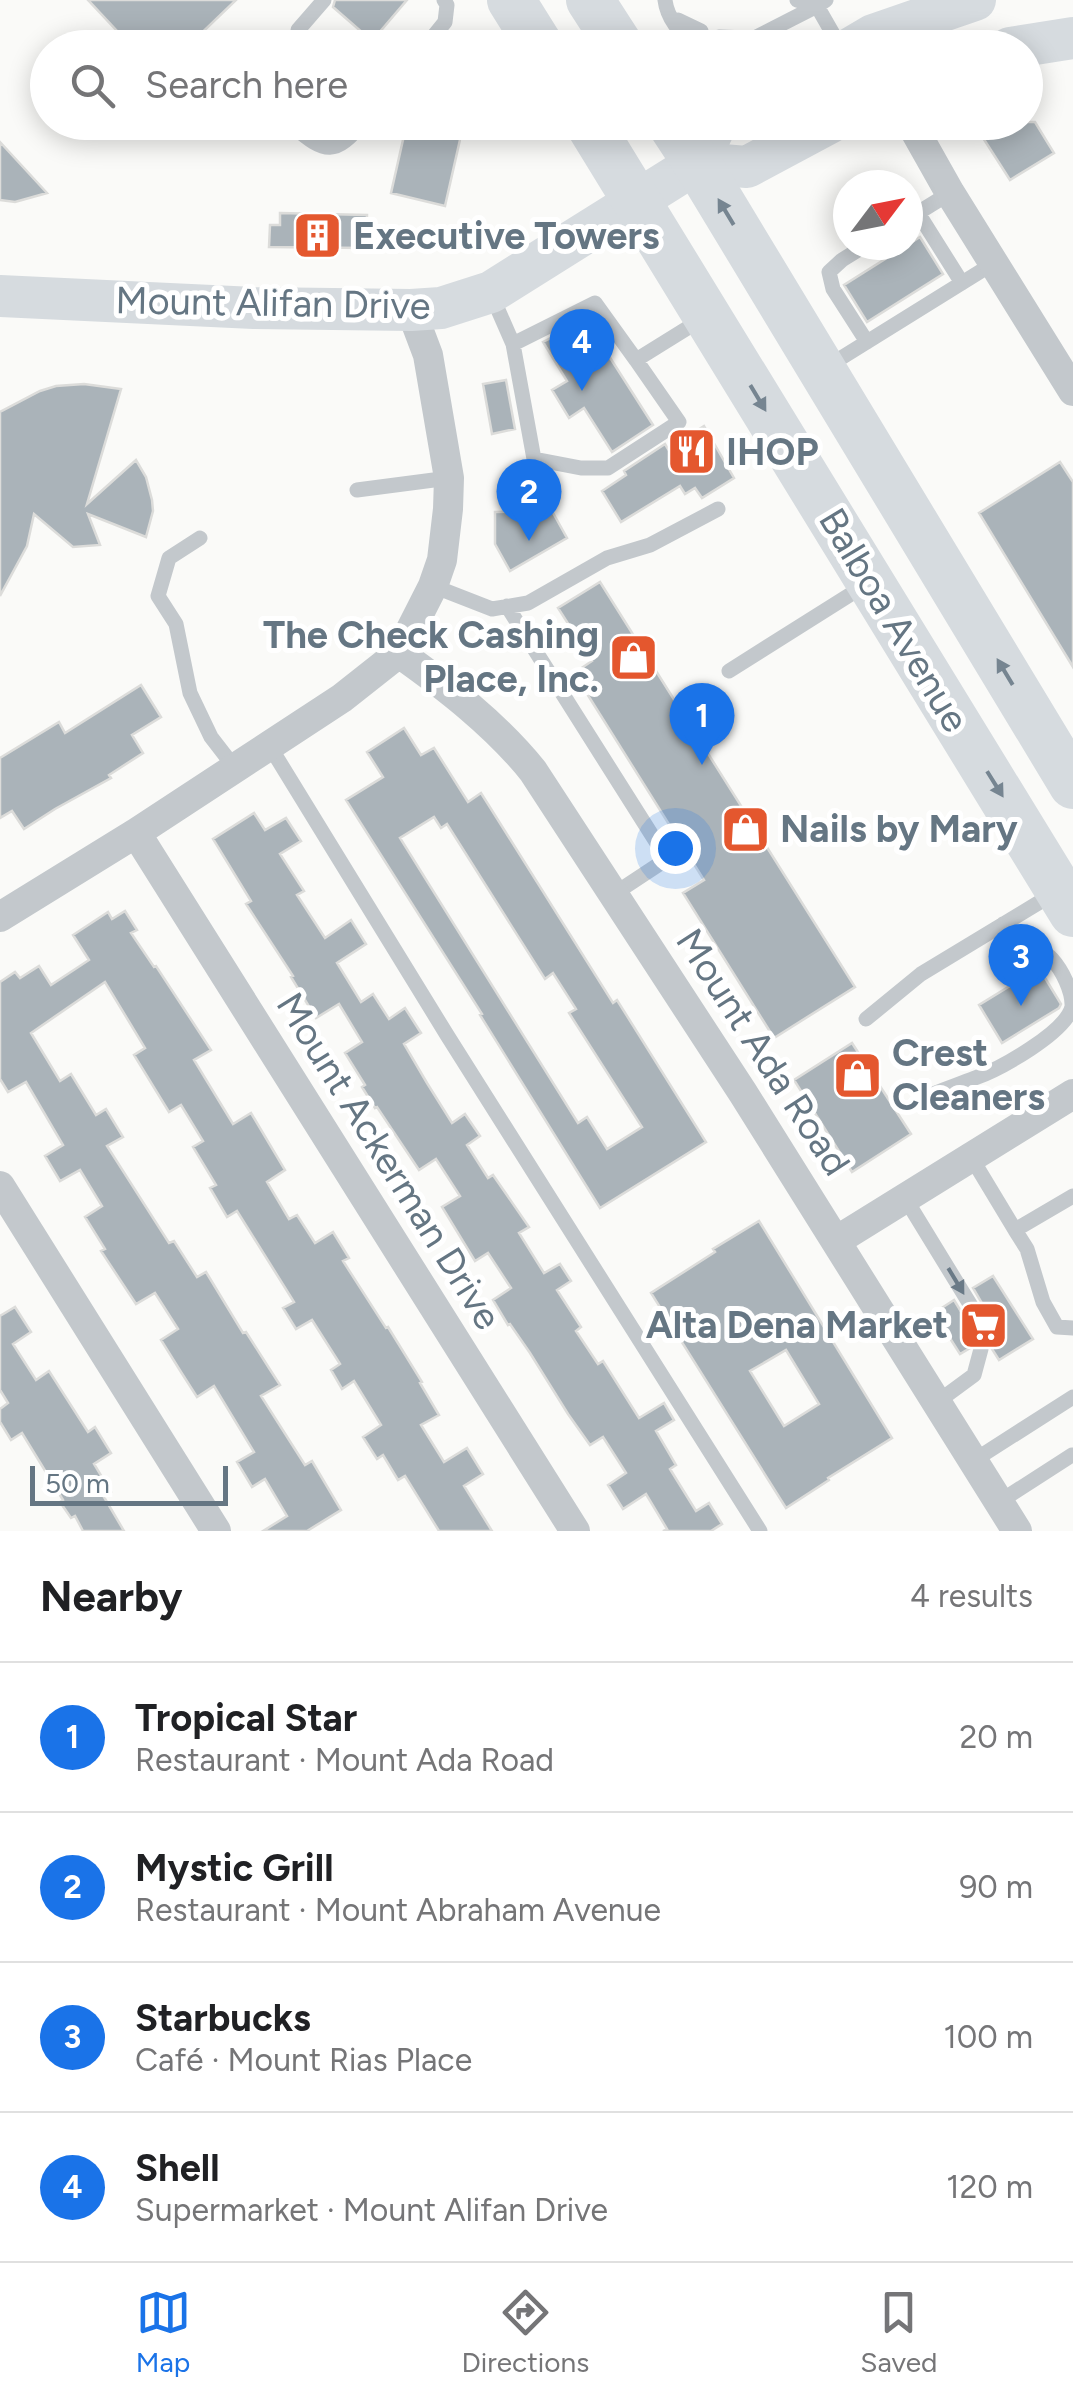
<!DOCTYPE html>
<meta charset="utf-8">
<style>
:root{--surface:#fff;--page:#f6f6f6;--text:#202124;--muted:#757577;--line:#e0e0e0;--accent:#1a73e8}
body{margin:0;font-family:Figtree,sans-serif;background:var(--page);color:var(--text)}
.compass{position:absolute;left:833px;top:170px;width:90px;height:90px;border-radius:50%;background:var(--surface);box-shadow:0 5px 25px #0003;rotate:58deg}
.scale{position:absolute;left:30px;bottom:25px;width:198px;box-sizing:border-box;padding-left:10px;border:5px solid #657683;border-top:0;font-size:28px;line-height:35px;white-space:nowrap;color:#657683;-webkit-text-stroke:8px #fff;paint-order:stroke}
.you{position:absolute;left:675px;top:848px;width:35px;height:35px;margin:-25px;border:8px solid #fff;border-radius:50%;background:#1a73e8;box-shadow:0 0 0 15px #1a73e833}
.badge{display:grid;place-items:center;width:65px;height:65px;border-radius:50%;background:var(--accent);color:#fff;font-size:32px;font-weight:700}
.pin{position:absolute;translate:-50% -82px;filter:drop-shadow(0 2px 5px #0008)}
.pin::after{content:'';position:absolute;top:52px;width:35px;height:30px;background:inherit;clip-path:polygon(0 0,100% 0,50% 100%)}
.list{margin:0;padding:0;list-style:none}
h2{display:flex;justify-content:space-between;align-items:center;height:130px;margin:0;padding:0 40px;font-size:42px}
h2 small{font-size:32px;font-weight:400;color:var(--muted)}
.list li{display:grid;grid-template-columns:65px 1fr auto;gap:30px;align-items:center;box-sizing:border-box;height:150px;padding:0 40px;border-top:2px solid var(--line)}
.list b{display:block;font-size:38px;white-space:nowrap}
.list p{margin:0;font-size:32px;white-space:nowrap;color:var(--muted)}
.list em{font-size:32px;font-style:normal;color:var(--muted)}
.icon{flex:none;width:55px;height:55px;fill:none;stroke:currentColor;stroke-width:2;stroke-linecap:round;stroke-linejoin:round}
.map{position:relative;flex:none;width:1073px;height:1531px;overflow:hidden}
.search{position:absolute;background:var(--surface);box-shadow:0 5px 25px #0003;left:30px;right:30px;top:30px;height:110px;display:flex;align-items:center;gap:25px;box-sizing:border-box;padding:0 35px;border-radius:55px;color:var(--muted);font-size:38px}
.sheet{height:730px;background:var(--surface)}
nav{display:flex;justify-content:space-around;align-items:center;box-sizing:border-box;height:140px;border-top:2px solid var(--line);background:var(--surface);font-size:28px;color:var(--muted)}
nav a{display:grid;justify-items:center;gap:5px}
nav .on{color:var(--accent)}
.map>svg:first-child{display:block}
.building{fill:#aab3b9;stroke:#dcdcda;stroke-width:2.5;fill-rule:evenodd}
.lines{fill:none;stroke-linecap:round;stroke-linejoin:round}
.lane{stroke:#c3c8cc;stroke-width:15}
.street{stroke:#c3c8cc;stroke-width:30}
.secondary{stroke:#d6dbdf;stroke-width:42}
.primary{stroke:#d6dbdf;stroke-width:48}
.oneway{fill:#768591}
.oneway2{fill:#6a7a87}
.labels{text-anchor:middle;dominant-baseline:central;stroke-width:10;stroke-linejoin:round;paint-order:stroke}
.poi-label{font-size:38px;font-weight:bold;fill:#657683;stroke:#fff;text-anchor:start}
.street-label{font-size:38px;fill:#657683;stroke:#fff}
</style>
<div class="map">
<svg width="1073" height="1531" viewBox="0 0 1073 1531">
<rect width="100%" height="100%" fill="#fafaf8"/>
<!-- building -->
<path class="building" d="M88,0H236L186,48H133Z
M335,0H407L372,41L333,7Z
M407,122H464L445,206L391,193Z
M990,122H1035L1054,153L1010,180L978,130Z
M0,142L47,193L15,202L0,200Z
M280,213L367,215L366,248L269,247L270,225H280Z
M920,237L943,274L867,322L844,285Z
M586,320L653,425L612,452L584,408L569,418L552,390L567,381L543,342Z
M506,380L515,429L492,434L483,384Z
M84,384L121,389L87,504L136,460L146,477L152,500L153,511L146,537L88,514L100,545L73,547L34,514L27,546L0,596V412L40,391L56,386Z
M704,426L734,478L702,498L695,488L685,494L680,486L621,522L602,491L626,475L624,471L665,444L668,449Z
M1060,462L1073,482V667L979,513Z
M552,511L567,538L510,571L495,544V512Z
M600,582L855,987L774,1038L683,893L704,880L574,673L592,661L558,608Z
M141,685L161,717L132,735L143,753L109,775L111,778L55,809L24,829L12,811L0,818V758L59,722L65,733Z
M404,728L421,755L434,748L468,802L481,793L613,1003L617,1000L706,1142L600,1208L480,1015L482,1014L346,800L383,777L367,752ZM434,817L441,828L447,824L545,979L553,973L576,1009L569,1013L642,1127L607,1149L587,1117L578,1123L400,838Z
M254,813L265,830L286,818L301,841L280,854L304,891L297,895L325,938L351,920L366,944L337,963L361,1002L373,994L389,1019L405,1008L421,1033L404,1044L427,1083L452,1123L465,1114L480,1136L467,1145L488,1178L493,1175L529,1227L519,1233L544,1273L560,1264L571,1281L557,1290L581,1327L576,1331L598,1364L603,1361L639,1418L664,1403L674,1420L656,1431L676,1465L670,1469L696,1511L709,1503L722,1524L711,1531H663L667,1529L646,1494L623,1509L608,1485L626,1473L603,1437L590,1445L568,1414L530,1353L510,1324L508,1325L493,1300L511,1288L488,1253L475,1261L442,1207L460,1196L436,1159L419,1170L377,1107L375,1108L362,1087L365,1085L345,1053L362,1042L339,1004L316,1018L291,977L293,976L246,904L251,901L213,839Z
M125,911L137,930L131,933L154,967L156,966L211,1050L194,1060L233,1124L251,1113L285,1170L267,1182L289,1219L297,1215L315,1243L333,1232L349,1258L343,1261L386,1328L388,1327L422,1382L420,1383L439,1415L421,1425L444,1462L467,1448L483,1474L464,1486L492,1531H439L405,1476L398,1480L383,1455L377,1459L363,1437L381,1425L354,1381L342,1389L331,1370L340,1364L312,1320L296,1329L283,1308L294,1302L237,1211L227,1217L210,1188L216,1185L193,1147L203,1141L181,1105L169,1112L134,1055L145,1048L105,982L31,1033L60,1081L71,1074L96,1115L106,1109L123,1137L107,1146L169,1243L174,1241L197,1277L206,1272L243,1333L246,1332L269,1368L280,1385L261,1396L305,1465L312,1461L341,1510L307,1531H263L287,1516L265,1479L252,1487L237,1462L254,1452L214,1386L197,1397L181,1372L161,1340L178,1329L155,1293L136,1304L101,1251L105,1249L85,1217L102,1206L80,1170L60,1181L45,1156L63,1145L26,1082L8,1092L0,1079V982L15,972L20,978L39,966L51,985L89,960L73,935L108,912L112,919Z
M1039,968L1061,1004L1059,1008L1002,1043L979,1005Z
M852,1043L911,1134L852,1172L794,1080Z
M759,1221L892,1438L828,1478L829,1480L786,1508L651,1293L715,1252L713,1249ZM786,1350L819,1404L784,1426L750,1371Z
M993,1276L1033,1339L999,1360L992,1349L987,1312L973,1288Z
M954,1300L965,1318L970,1348L960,1354L934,1313Z
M15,1307L31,1332L13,1344L36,1380L49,1371L88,1432L95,1427L111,1453L94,1464L111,1492L104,1497L124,1531H83L75,1516L71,1518L60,1502L63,1500L22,1433L11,1440L0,1422V1409L8,1403L0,1390V1316Z"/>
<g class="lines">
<!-- lane -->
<path class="lane" d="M665,0C667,17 680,35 695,45
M797,0L817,6L826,0
M678,20L701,31
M298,30L324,0
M719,37L750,38
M424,48L445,22L447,5L444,0
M735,48L817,6L841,48
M293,126C325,154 336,156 363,122
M918,213L962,283
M908,219L950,193
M866,245L842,260L829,272L833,289L867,342
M492,296L513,344
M636,360L679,422L608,468H581L534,459L513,344L595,303L636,360L702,319
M825,368L994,263
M357,490L449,478
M200,538L169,558L158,596L176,624L190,693L211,737L235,768
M433,586L492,609L528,603L607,558L650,545L718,509
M507,606L667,859L614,894
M729,671L867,584
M269,745L447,1035L760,1531
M866,1019L921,974L1053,894
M918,1101C937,1091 955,1086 975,1078C1000,1069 1065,1033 1072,1007C1073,992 1062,970 1052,959C1045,951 1034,950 1025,945C1015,941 1009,933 1003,924
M971,1157L1015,1230L1073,1196
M905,1198L976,1314L981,1349L974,1375L936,1403
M1015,1230L1027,1249L1043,1302L1057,1327L1073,1328
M973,1461L1073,1397
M999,1502L1072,1455"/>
<!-- street -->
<path class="street" d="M910,122L950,193L1073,391
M399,653C447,687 496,725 533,771L743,1093L1017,1531
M136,833L575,1531
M0,917L136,833L342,698L399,653L433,586L442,560L448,509L449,478L428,355L411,310
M0,1186L216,1531
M836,1241L1073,1094"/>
<!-- secondary -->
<path class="secondary" d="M851,48L873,35L975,0
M1010,48L1073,38
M697,163L747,167L831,122
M0,296L254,308L411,310L441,308L491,292L697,163L717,122"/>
<!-- primary -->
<path class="primary" d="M511,0L541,48
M590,0L621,48
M588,122L1073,913
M670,122L697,163L1073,785"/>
</g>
<!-- one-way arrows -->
<defs><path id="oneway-solid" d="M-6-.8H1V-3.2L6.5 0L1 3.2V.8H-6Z" transform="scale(2.5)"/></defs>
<g class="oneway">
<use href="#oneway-solid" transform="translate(726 212) rotate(-121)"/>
<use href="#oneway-solid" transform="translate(758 398) rotate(59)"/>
<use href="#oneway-solid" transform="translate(1005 672) rotate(-121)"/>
<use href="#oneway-solid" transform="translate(995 784) rotate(58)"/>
</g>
<use class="oneway2" href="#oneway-solid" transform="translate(956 1281) rotate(59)"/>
<!-- icons -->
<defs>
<symbol id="building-square" viewBox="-11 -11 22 22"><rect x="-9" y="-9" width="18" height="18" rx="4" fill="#e4572e" stroke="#fff"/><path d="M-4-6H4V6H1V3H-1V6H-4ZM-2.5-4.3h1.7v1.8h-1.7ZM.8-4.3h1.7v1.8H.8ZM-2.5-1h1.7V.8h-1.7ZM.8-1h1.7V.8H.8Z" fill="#fff"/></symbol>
<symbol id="restaurant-square" viewBox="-11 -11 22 22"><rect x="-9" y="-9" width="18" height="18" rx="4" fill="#e4572e" stroke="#fff"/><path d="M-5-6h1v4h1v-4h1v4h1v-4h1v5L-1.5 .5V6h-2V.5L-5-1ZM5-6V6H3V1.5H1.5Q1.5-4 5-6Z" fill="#fff"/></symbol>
<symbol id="shop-square" viewBox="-11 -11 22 22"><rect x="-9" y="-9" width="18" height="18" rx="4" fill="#e4572e" stroke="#fff"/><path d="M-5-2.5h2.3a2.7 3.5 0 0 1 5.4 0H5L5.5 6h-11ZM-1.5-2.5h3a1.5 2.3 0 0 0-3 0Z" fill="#fff"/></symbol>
<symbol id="supermarket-square" viewBox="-11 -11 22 22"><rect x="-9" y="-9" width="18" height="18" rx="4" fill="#e4572e" stroke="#fff"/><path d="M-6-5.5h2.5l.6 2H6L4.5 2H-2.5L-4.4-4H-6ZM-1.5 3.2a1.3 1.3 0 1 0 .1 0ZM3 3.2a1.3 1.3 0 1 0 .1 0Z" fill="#fff"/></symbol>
</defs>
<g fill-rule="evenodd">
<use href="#building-square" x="290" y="208" width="55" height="55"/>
<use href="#restaurant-square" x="664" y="424" width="55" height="55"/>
<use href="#shop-square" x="606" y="630" width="55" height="55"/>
<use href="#shop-square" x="718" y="802" width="55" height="55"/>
<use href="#shop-square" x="830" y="1048" width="55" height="55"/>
<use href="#supermarket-square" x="956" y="1298" width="55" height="55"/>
</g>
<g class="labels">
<!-- poi labels -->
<g class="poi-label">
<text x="353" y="236">Executive Towers</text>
<text x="726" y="452">IHOP</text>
<text x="599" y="635" text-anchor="end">The Check Cashing<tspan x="599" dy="44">Place, Inc.</tspan></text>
<text x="780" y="829">Nails by Mary</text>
<text x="892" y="1053">Crest<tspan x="892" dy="44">Cleaners</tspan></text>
<text x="948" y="1325" text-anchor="end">Alta Dena Market</text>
</g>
<!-- street labels -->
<g class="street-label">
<text transform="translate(273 303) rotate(1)">Mount Alifan Drive</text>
<text transform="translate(894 620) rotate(59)">Balboa Avenue</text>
<text transform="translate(763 1052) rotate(57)">Mount Ada Road</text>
<text transform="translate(389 1161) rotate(58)">Mount Ackerman Drive</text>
</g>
</g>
</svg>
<svg class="compass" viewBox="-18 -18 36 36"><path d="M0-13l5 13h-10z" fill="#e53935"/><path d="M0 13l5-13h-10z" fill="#757577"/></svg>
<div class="scale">50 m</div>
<div class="you"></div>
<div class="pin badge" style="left:702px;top:765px">1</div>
<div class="pin badge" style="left:529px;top:541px">2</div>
<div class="pin badge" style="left:1021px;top:1006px">3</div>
<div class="pin badge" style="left:582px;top:391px">4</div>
<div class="search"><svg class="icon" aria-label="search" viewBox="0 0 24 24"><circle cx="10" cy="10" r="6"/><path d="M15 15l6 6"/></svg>Search here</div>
</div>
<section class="sheet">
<h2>Nearby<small>4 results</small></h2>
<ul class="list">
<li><span class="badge">1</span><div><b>Tropical Star</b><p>Restaurant · Mount Ada Road</p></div><em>20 m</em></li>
<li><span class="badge">2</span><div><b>Mystic Grill</b><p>Restaurant · Mount Abraham Avenue</p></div><em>90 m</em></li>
<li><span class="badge">3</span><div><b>Starbucks</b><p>Café · Mount Rias Place</p></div><em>100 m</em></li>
<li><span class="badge">4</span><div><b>Shell</b><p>Supermarket · Mount Alifan Drive</p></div><em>120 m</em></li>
</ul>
</section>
<nav>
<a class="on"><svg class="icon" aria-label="map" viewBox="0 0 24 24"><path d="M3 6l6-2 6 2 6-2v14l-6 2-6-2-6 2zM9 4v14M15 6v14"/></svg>Map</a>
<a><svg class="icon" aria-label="directions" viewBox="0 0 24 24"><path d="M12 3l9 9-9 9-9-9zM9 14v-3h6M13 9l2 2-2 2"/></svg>Directions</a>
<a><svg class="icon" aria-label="saved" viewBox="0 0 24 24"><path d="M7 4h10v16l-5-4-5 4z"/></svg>Saved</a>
</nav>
